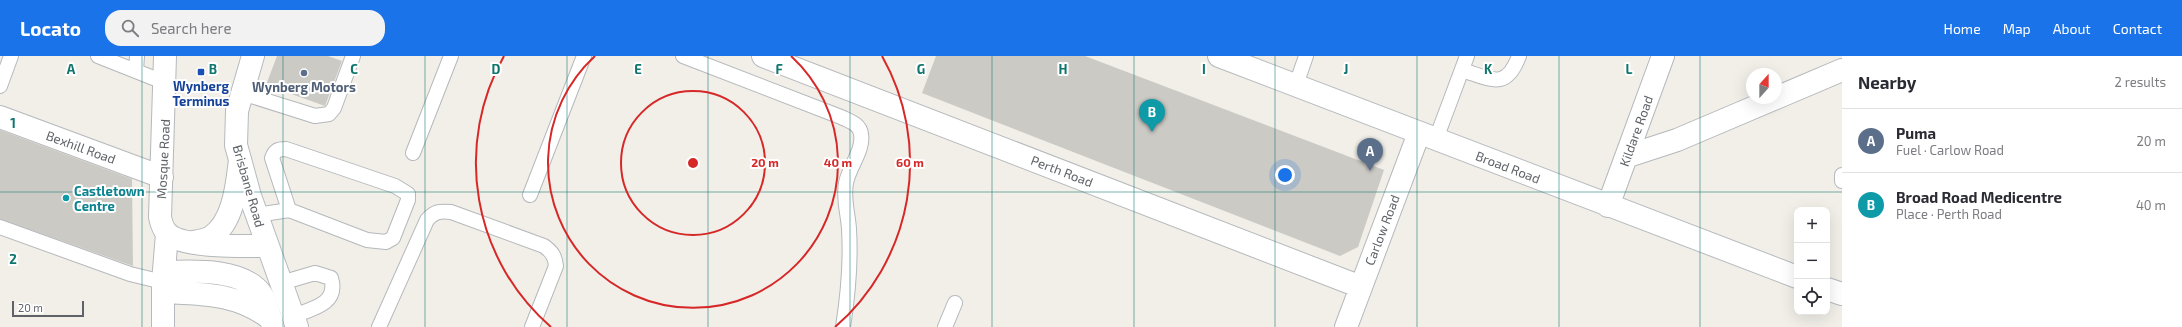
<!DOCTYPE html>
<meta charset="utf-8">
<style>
:root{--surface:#fff;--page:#f2f2f3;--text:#2b2b33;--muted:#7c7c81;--line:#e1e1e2;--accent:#1a73e8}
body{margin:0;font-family:"Exo 2",sans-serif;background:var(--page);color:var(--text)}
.controls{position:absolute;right:12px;bottom:12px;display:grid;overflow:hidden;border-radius:8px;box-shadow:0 4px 16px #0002}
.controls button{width:36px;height:36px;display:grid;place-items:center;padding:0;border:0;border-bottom:1px solid var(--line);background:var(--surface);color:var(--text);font:20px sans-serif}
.compass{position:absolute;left:1746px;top:12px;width:36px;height:36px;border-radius:50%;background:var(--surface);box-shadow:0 4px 16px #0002;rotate:21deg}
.scale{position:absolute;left:12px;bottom:10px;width:72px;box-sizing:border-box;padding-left:4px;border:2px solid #5f6368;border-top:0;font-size:11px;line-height:14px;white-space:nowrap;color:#5f6368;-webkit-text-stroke:3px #fff;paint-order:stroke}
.you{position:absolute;left:1285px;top:119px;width:14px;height:14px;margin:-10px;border:3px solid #fff;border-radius:50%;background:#1a73e8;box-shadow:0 0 0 6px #1a73e833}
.badge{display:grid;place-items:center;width:26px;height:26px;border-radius:50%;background:var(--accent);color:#fff;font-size:13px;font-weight:700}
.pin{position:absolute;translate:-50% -33px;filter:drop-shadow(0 1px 2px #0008)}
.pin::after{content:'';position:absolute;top:21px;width:14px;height:12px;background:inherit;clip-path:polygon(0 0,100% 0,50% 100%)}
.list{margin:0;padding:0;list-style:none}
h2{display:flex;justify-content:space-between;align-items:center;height:52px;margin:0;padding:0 16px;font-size:17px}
h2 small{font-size:13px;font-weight:400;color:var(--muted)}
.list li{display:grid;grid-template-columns:26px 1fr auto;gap:12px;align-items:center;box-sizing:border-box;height:64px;padding:0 16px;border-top:1px solid var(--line)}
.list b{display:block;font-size:15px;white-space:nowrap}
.list p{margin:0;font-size:13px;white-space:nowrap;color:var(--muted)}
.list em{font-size:13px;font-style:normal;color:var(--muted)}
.icon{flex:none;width:22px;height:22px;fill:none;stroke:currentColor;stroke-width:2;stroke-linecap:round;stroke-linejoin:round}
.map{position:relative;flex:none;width:1842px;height:271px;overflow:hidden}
header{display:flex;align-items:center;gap:24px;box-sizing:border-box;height:56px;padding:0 20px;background:var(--accent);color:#fff}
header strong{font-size:19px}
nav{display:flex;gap:22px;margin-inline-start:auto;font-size:14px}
.search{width:280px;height:36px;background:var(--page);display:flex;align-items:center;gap:10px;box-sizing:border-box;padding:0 14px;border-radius:16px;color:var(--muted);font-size:15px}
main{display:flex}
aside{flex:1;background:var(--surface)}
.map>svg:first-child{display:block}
.building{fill:#cccac5}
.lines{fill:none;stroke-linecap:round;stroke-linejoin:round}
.lane-casing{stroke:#b5b8bc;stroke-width:16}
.street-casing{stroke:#b5b8bc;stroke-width:24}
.secondary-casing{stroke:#b6babf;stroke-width:24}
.lane{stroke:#fff;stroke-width:14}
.street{stroke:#fff;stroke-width:22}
.secondary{stroke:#fff;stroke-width:22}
.grid{fill:none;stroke:#0f766e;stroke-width:1;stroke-opacity:0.55}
.ring{fill:none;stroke:#d62828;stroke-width:2}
.transit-dot{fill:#1a4fb4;stroke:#fff;stroke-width:1.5}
.service-dot{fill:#5c6f8a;stroke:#fff;stroke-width:1.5}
.culture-dot{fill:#0f9aa8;stroke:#fff;stroke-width:1.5}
.labels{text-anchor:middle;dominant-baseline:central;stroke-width:4;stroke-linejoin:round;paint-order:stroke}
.transit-label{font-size:13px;font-weight:bold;fill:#164399;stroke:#fff}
.service-label{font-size:13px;font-weight:bold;fill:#4e5e75;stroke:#fff}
.street-label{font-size:13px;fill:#5f6368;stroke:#fff}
.culture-label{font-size:13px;font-weight:bold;fill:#0d838f;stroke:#fff;text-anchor:start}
.grid-label{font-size:13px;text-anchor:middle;font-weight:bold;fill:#0f766e;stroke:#fff;stroke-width:4;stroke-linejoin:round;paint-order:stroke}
.centre{fill:#d62828;stroke:#fff;stroke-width:2}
.ring-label{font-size:12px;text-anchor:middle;font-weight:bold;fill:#d62828;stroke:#fff;stroke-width:4;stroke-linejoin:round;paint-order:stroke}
</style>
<header>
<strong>Locato</strong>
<div class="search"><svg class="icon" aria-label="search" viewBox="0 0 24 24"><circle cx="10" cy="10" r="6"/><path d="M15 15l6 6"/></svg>Search here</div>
<nav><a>Home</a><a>Map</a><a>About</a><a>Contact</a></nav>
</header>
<main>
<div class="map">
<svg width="1842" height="271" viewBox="0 0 1842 271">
<rect width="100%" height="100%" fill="#f1efe8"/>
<!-- building -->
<path class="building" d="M277,0H328L342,5L325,50L266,29Z
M936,0H1085L1384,114L1358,191L1340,200L922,37Z
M0,74L132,123L133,210L0,163Z"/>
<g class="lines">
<defs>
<path id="lane" d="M98,0L166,27
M683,0L841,61C849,65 860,68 861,78C864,94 849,111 846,127C843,143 848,157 849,173C851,205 848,239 843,271
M1462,14C1491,23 1506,35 1519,0
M136,15L137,0
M1296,29L1306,0
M0,30L11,0
M242,37L315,60L329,58L334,52L353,0
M1436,83L1467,0
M413,97L451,0
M1842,119V125
M530,139L584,0
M257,159L289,154L367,184L386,186L393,182L408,144V138L395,130L286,93C278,93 275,94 272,102L289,154
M0,171L130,218L163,226
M281,227L315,217L331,222C339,248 312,253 293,260
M379,271L427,164C435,155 440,155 451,156L544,190C552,196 555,200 556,210L532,271
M945,271L955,247"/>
<path id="street" d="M165,0L160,161C161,166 163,173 167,177C181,192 246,190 267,190
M763,0L1361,231
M1776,42L1842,14
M0,61L162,121
M1628,100L1677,84L1776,42
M1608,150L1663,0
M193,186C198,185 206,184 211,181C234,166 237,128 240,104
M164,216C193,215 244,212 262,239C267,248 270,261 273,271
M164,236C204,238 237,237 271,263
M163,271V226L167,178
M1346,271L1419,77"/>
<path id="secondary" d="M253,0L237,55L236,89L250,140L297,271
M1219,0L1797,221
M1827,233L1842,238"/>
</defs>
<!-- lane casing -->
<use href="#lane" class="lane-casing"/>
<!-- street casing -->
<use href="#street" class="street-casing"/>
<!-- secondary casing -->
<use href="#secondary" class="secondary-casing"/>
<!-- lane -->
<use href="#lane" class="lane"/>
<!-- street -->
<use href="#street" class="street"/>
<!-- secondary -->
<use href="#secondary" class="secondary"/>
</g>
<!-- grid -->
<path class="grid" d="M142,0V271M283,0V271M425,0V271M567,0V271M708,0V271M850,0V271M992,0V271M1134,0V271M1275,0V271M1417,0V271M1559,0V271M1700,0V271M0,136H1842"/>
<!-- distance rings -->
<g class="ring">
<circle cx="693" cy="107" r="72"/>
<path d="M791 0A145 145 0 1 1 595 0"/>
<path d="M551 271A217 217 0 0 1 504 0M882 0A217 217 0 0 1 835 271"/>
</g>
<!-- markers -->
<rect class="transit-dot" x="197" y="12" width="8" height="8" rx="2"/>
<circle class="service-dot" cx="304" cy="17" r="4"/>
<circle class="culture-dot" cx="66" cy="142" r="4"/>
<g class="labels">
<!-- transit labels -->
<g class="transit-label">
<text x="201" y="30">Wynberg<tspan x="201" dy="15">Terminus</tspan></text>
</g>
<!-- service labels -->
<g class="service-label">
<text x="304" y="31">Wynberg Motors</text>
</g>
<!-- street labels -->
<g class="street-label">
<text transform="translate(1636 75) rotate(-70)">Kildare Road</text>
<text transform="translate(81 91) rotate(20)">Bexhill Road</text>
<text transform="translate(163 103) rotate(-87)">Mosque Road</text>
<text transform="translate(1508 111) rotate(21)">Broad Road</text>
<text transform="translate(1062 115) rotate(21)">Perth Road</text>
<text transform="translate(249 130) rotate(74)">Brisbane Road</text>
<text transform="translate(1382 174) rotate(-69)">Carlow Road</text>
</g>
<!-- culture labels -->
<g class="culture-label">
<text x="74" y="135">Castletown<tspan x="74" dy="15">Centre</tspan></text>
</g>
</g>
<g class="grid-label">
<text x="71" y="18">A</text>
<text x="213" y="18">B</text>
<text x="354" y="18">C</text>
<text x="496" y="18">D</text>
<text x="638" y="18">E</text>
<text x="779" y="18">F</text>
<text x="921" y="18">G</text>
<text x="1063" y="18">H</text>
<text x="1204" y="18">I</text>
<text x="1346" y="18">J</text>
<text x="1488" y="18">K</text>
<text x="1629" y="18">L</text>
<text x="13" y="72">1</text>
<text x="13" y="208">2</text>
</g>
<circle cx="693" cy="107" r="6" class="centre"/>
<g class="ring-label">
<text x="765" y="111">20 m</text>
<text x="838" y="111">40 m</text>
<text x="910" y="111">60 m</text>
</g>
</svg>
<div class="controls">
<button>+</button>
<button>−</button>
<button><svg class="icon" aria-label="locate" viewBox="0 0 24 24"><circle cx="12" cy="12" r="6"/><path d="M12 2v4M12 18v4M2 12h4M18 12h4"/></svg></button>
</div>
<svg class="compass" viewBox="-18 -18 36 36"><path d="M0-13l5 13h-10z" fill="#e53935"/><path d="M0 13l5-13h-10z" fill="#7c7c81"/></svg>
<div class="scale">20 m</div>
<div class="you"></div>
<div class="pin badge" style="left:1370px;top:115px;background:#5c6f8a">A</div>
<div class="pin badge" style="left:1152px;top:76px;background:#0f9aa8">B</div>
</div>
<aside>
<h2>Nearby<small>2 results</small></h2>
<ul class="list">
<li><span class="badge" style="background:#5c6f8a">A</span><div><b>Puma</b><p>Fuel · Carlow Road</p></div><em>20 m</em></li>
<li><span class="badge" style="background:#0f9aa8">B</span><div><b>Broad Road Medicentre</b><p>Place · Perth Road</p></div><em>40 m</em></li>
</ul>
</aside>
</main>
